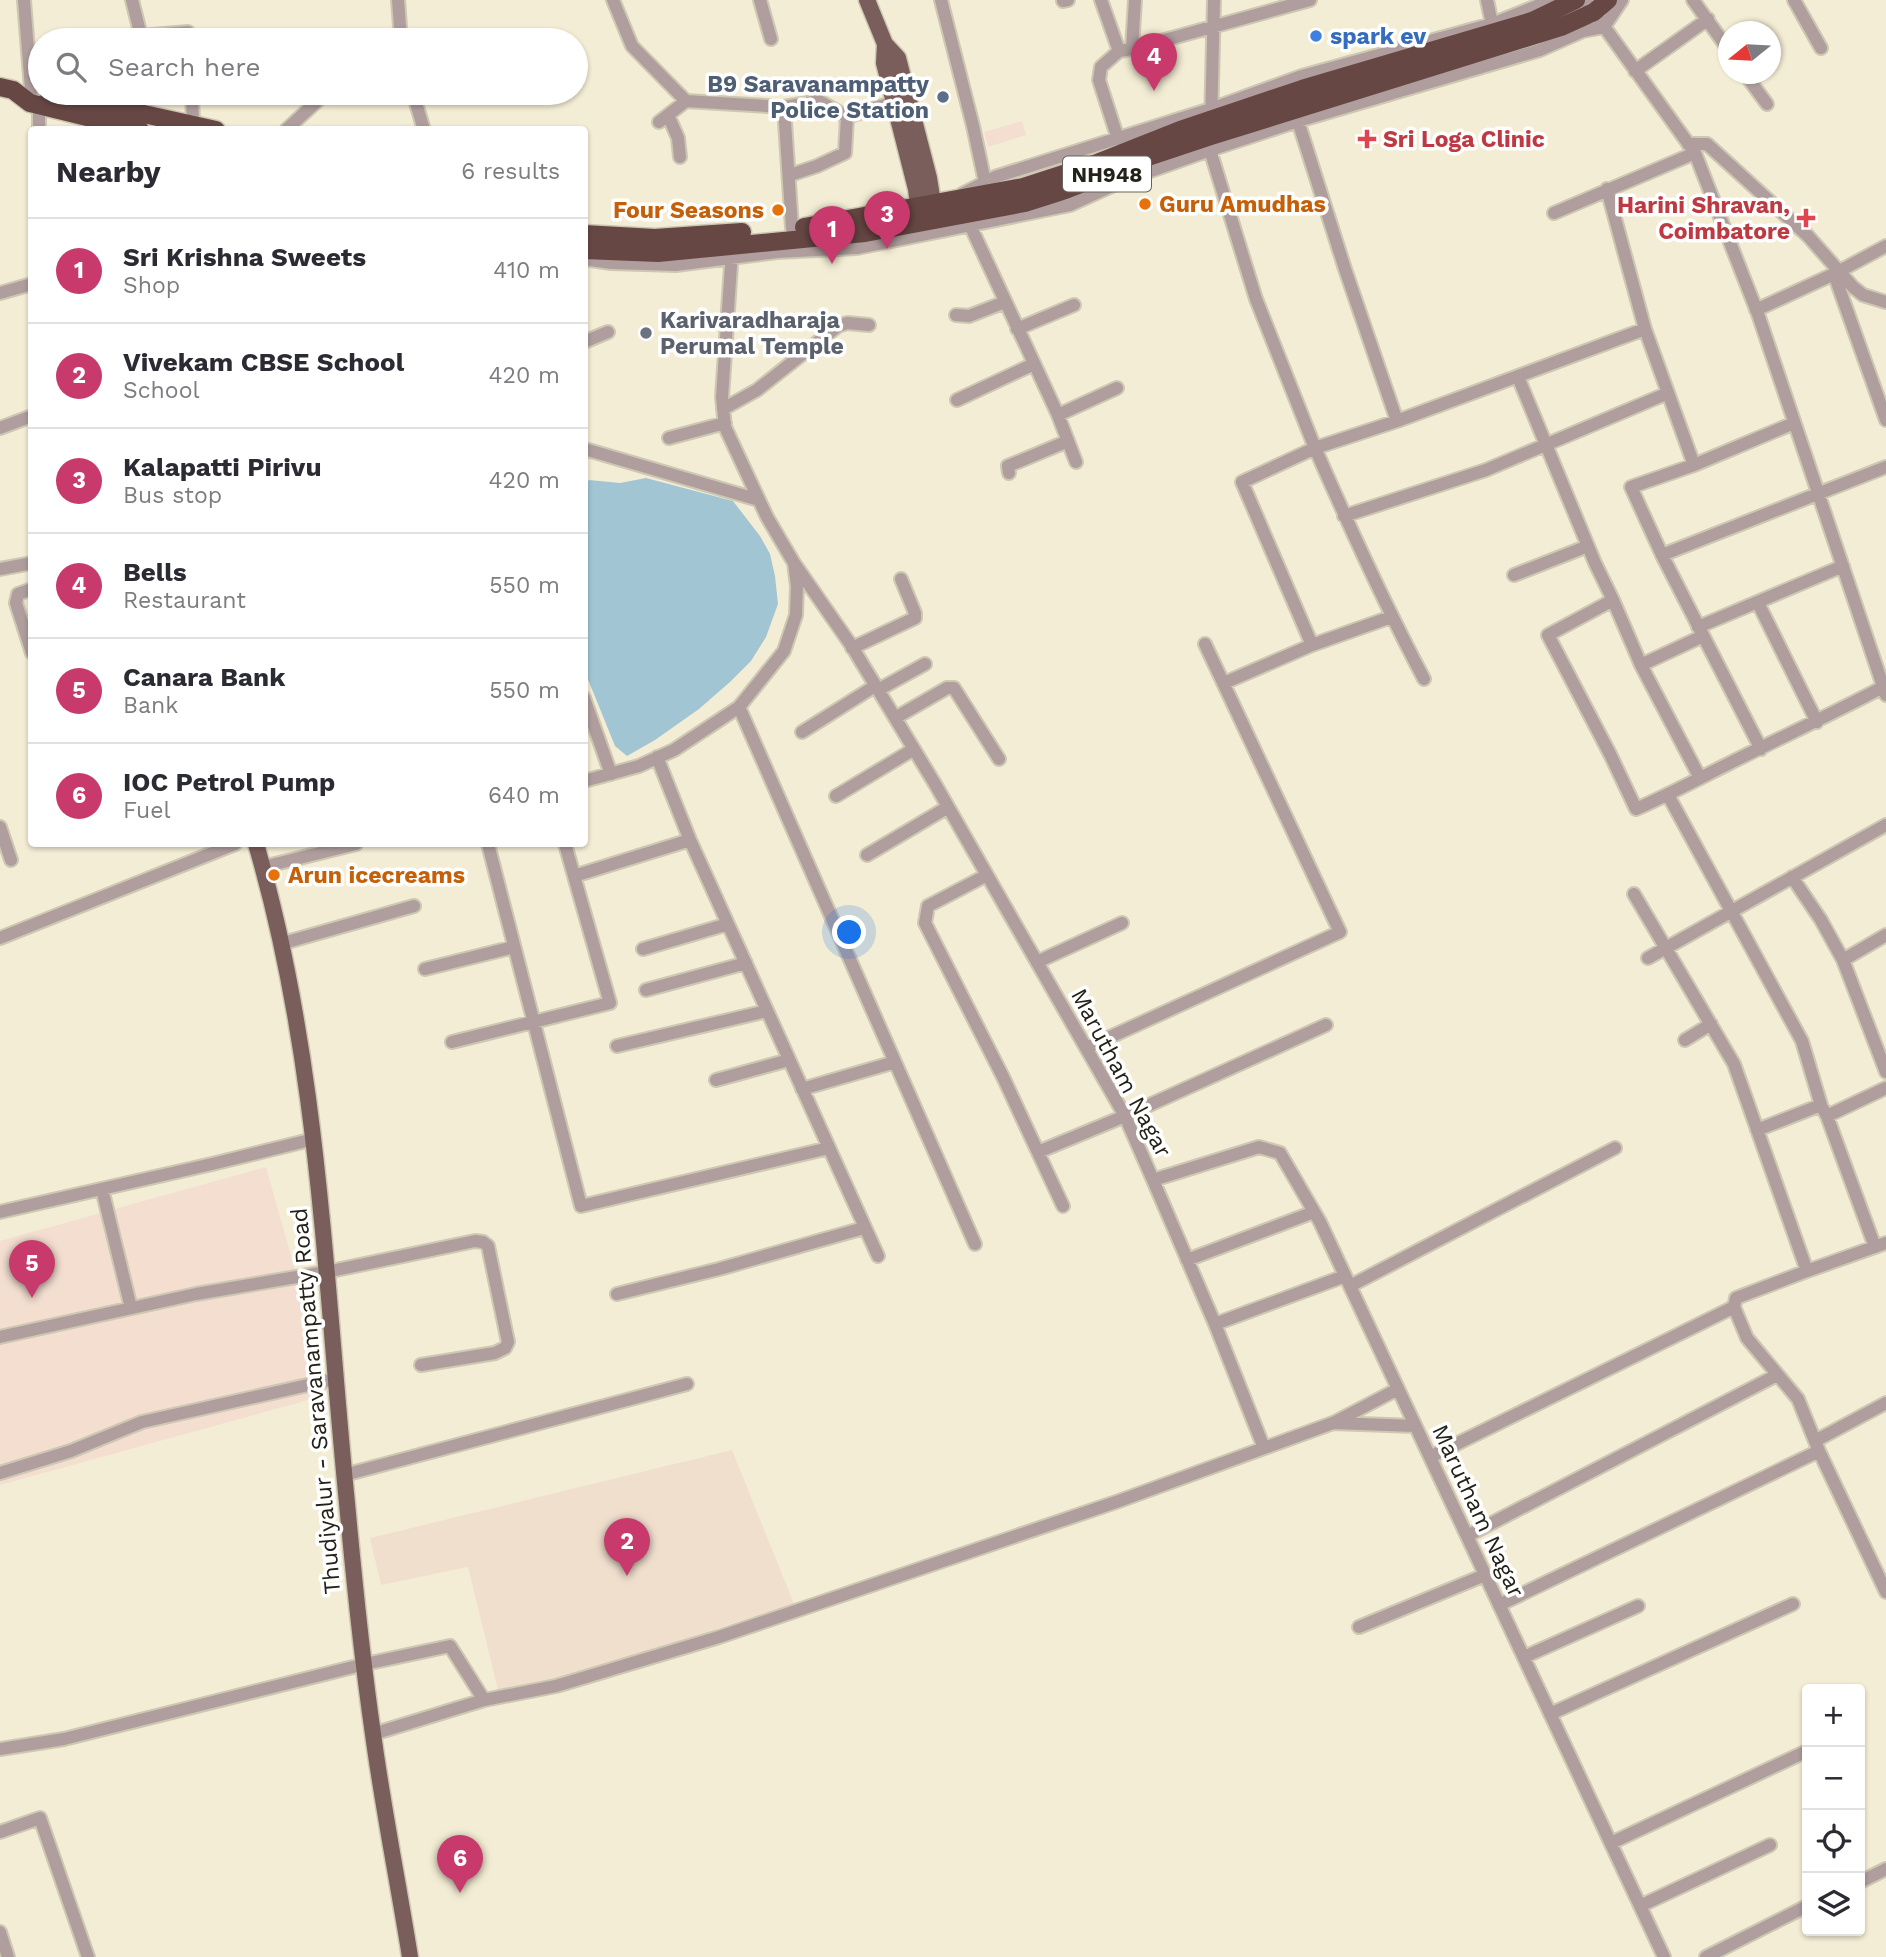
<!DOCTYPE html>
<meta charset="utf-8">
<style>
:root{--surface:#fff;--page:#f7f7f7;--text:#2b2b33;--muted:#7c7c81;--line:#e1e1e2;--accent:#c73a6b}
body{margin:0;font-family:"Work Sans",sans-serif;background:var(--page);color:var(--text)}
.controls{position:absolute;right:21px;bottom:21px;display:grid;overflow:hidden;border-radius:7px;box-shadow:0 2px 5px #0004}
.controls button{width:63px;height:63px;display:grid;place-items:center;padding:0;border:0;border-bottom:2px solid var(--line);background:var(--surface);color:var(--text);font:35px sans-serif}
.compass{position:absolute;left:1718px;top:21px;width:63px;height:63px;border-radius:50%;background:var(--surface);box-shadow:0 2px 5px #0004;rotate:252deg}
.you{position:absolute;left:850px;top:933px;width:24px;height:24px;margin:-18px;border:5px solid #fff;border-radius:50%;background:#1a73e8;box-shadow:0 0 0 10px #1a73e833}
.badge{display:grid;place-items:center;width:46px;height:46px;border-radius:50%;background:var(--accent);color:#fff;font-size:23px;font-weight:700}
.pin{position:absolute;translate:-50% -58px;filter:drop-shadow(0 2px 4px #0008)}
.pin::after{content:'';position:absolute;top:37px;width:24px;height:21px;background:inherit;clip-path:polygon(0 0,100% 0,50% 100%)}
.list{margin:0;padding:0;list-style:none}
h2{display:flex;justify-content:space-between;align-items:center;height:91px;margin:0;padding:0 28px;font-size:30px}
h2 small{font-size:23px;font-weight:400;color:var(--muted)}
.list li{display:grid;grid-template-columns:46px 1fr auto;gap:21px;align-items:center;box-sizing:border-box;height:105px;padding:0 28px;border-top:2px solid var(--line)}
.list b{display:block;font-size:26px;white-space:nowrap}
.list p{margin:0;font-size:23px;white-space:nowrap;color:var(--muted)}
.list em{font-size:23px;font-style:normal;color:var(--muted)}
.icon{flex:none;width:38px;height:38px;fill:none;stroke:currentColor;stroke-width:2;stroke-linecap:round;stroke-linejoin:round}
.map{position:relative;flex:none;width:1886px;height:1957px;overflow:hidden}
.search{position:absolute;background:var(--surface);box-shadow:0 2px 5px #0004;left:28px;top:28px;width:560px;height:77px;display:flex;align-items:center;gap:18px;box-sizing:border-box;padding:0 24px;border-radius:38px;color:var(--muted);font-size:26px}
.panel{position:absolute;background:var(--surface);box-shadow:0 2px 5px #0004;left:28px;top:126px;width:560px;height:721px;border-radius:7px}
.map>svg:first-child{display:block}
.commercial{fill:#f3ded0}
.education{fill:#f1dfce}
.water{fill:#a2c5d4}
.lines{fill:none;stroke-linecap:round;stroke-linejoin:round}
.minor-casing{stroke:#cec8b3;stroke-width:16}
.major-casing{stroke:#cec8b3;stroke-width:19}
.highway-casing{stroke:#cec8b3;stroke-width:21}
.minor{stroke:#af9e9d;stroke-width:12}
.major{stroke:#7a5e5b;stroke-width:16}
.highway{stroke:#664744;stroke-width:18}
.shop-dot{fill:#3f7fe0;stroke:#fff;stroke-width:2.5}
.service-dot{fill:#5c6f8a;stroke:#fff;stroke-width:2.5}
.health-dot{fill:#e0444e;stroke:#fff;stroke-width:2.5}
.food-dot{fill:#e8710a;stroke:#fff;stroke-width:2.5}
.worship-dot{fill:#6b7280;stroke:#fff;stroke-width:2.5}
.labels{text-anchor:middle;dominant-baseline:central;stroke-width:7;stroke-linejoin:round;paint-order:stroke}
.shield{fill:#fff;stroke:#65645d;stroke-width:2}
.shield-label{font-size:21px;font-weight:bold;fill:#232118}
.shop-label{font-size:23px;font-weight:bold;fill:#366cbe;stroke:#fff;text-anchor:start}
.service-label{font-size:23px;font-weight:bold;fill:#4e5e75;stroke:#fff;text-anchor:end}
.health-label{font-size:23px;font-weight:bold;fill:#be3a42;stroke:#fff;text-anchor:start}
.food-label{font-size:23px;font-weight:bold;fill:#c56008;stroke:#fff;text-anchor:start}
.worship-label{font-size:23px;font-weight:bold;fill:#5b616d;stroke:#fff;text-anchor:start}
.street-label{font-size:23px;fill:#232118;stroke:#fff}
</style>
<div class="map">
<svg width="1886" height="1957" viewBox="0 0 1886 1957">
<rect width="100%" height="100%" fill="#f4edd5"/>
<!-- commercial -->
<path class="commercial" d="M1022,121L1026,135L988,147L984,132Z
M266,1167L330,1394L0,1485V1241Z"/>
<!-- education -->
<path class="education" d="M732,1450L794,1604L500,1698L468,1567L381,1585L370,1538Z"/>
<!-- water -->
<path class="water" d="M646,478L733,501L760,536L770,554L775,576L778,604L766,637L751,661L730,682L699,709L655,740L627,756L615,746L585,672V484L589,480L620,483Z"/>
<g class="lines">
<defs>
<path id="minor" d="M24,0L31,89L30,103
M132,0L141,36L188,32L189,40
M398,0L401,40
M613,0L632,46L686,101L784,107L792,228
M760,0L771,39
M941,0L973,126L985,182
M1101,0L1119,51
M1487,0L1492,24
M1585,0L1695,153L1758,314L1886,695
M1693,0L1728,49
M1794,0L1821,48
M1063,1L1068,0
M1132,49L1310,0
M1635,71L1708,19
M1745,74L1767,104
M192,93L193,124
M413,93L424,130
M39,105V130
M784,107L819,101L847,117L894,102
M668,115L678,138L680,157
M1298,121L1345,269L1397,421
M659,122L686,101
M1211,124L1214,0
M286,130L326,93
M1118,139L1099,80L1101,67L1119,51L1132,49L1135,0
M1210,142V150L1256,299L1315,448L1397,421L1645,329L1694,465
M1688,144H1707L1808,236L1853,287L1863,295L1886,302
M790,175L817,166L845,153L847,117
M1607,189L1645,329
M962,194L995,177L1211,109L1302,76L1492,24L1552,0
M1554,213L1695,153
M970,225L1058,415L1076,462
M584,259L611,263L676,265L777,252L857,248L1070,205L1125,180L1210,150L1298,121L1540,50L1583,31L1604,27L1622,0
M1834,274L1886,420
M0,293L32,284
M1756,310L1834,274L1886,246
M956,315L969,316L1005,302
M1017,329L1074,305
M584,342L608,332
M1518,377L1595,563L1613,600
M957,400L1034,364
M723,409L757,390L838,326L847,323L869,325
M1058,415L1117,388
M0,428L32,416
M669,438L725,423
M588,450L759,500
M1009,473L1008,466L1068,441
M1344,516L1486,470L1668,393
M1662,555L1886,467
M794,563L851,645L935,784L1125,1116L1153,1180L1259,1147L1280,1153L1320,1222L1664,1957
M0,569L32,563
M1514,575L1588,546
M32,589L18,594L16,603L32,653
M1758,603L1817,722
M1391,617L1312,645L1242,482L1315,448C1349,526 1384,603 1424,679
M1698,627L1843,566
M852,648L915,618V613L901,579
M1641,665L1703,636
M1224,683L1312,645
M878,690L925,664
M584,698L611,774
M739,707L975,1244
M895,718L947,688H954L999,759
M802,732L875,686
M1761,749L1662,555L1631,487L1694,465L1794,423
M657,757L690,840L878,1256
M1700,778L1641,665L1613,600L1548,635L1610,754L1636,809C1668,795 1698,779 1728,764C1780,738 1832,714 1883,687
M584,781L639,766L674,750L739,707L784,651L796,615L797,586L794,563L767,517L725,427L722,397L732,251
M1668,795L1802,1041L1821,1105L1757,1130
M836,796L914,749
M0,827L11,860
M488,844L581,1206L829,1148
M867,855L948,807
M263,867L356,844
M987,875L928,906L925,923L1003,1077L1063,1206
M574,876L690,840
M1792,877L1821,920L1843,960L1886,935
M0,938L235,844
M280,944L414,906
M643,949L728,924
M1648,958L1886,825
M1843,960L1886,1072
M1037,962L1122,923
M425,969L514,947
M646,990L746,963
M1685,1040L1711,1024
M452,1042L610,1003L565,844
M617,1046L767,1011
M1086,1048L1340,932L1205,644
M716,1080L789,1060
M802,1089L895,1062
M1823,1109L1827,1116L1886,1088
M1827,1116L1875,1247
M1038,1152L1125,1116L1326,1025
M1153,1180L1215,1324L1345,1276
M102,1189L131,1308
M0,1212L212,1164L314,1139
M1187,1260L1314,1212
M1807,1271L1886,1243
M1350,1286L1615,1148
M617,1294L719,1269L864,1228
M1215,1324L1264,1448
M0,1337L196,1294L326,1272L475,1241L483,1242L488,1246L508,1342L505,1348L495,1353L421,1365
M1333,1423L1415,1426
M1815,1441L1886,1403
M1819,1451L1886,1592
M1430,1457L1734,1307L1736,1298L1807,1271L1734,1064L1634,894
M0,1473L71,1451L142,1422L335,1379
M344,1475L687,1384
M1467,1536L1777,1375
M1499,1605L1819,1451L1798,1399L1747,1338L1734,1307
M1359,1627L1485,1575
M1524,1657L1638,1606
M1550,1714L1793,1604
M373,1734L484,1700
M0,1749L64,1739L365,1664L450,1646L484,1700L556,1686L719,1637L875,1584L1119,1501L1333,1423L1398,1389
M0,1832L40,1818L88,1957
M1611,1843L1807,1751
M1860,1882L1886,1869
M1640,1906L1770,1845
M0,1932L8,1957
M1706,1957L1807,1906"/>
<path id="major" d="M867,0L885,44L898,58L929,178L935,215
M885,44L884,63L916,189L920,219
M256,844C319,1058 325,1283 347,1503C354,1580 362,1658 373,1734C383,1808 398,1882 410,1957"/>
<path id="highway" d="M0,87L13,90L30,103L140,130
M49,93L216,130
M804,227L1023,187L1094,164L1180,130L1302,89L1532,21L1576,0
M584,234L655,238L742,232
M584,250L658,253L865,233L1025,203L1066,190L1151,156L1211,136L1561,27L1594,12L1608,0"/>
</defs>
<!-- minor casing -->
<use href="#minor" class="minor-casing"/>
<!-- major casing -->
<use href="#major" class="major-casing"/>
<!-- highway casing -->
<use href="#highway" class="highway-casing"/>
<!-- minor -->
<use href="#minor" class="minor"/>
<!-- major -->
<use href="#major" class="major"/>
<!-- highway -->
<use href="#highway" class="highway"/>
</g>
<!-- markers -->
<circle class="shop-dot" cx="1316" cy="36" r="7"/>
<circle class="service-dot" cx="943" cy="97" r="7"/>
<g class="health-dot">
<path d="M1363.5 128.5h7v7h7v7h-7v7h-7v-7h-7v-7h7z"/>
<path d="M1802.5 207.5h7v7h7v7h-7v7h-7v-7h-7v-7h7z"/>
</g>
<g class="food-dot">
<circle cx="1145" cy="204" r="7"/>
<circle cx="778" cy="210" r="7"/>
<circle cx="274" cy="875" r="7"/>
</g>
<circle class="worship-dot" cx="646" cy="333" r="7"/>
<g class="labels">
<!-- shield labels -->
<rect class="shield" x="1063" y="156.5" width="88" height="35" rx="5"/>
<g class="shield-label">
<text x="1107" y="174">NH948</text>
</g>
<!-- shop labels -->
<g class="shop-label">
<text x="1330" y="36">spark ev</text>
</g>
<!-- service labels -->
<g class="service-label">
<text x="929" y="84">B9 Saravanampatty<tspan x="929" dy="26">Police Station</tspan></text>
</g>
<!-- health labels -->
<g class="health-label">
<text x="1383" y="139">Sri Loga Clinic</text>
<text x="1790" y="205" text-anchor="end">Harini Shravan,<tspan x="1790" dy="26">Coimbatore</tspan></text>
</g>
<!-- food labels -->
<g class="food-label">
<text x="1159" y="204">Guru Amudhas</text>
<text x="764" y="210" text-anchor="end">Four Seasons</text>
<text x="288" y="875">Arun icecreams</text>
</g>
<!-- worship labels -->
<g class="worship-label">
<text x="660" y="320">Karivaradharaja<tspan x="660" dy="26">Perumal Temple</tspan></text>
</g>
<!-- street labels -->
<g class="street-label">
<text transform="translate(1121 1073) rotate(62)">Marutham Nagar</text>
<text transform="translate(316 1401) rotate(-95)">Thudiyalur - Saravanampatty Road</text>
<text transform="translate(1478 1511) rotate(65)">Marutham Nagar</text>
</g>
</g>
</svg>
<div class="controls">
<button>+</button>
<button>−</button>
<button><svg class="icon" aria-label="locate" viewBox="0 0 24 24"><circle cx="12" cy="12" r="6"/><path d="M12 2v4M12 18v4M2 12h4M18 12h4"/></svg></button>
<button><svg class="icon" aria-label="layers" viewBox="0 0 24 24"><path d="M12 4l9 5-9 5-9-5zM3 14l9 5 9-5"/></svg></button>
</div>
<svg class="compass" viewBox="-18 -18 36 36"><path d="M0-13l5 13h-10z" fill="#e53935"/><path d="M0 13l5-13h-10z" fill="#7c7c81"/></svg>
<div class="you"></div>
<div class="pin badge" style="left:832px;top:264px">1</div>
<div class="pin badge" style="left:627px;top:1576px">2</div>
<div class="pin badge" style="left:887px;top:249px">3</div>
<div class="pin badge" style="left:1154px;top:91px">4</div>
<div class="pin badge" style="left:32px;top:1298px">5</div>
<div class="pin badge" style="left:460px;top:1893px">6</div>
<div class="search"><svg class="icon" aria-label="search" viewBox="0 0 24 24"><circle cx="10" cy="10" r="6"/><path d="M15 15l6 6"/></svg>Search here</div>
<section class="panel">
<h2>Nearby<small>6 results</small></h2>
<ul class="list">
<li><span class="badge">1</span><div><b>Sri Krishna Sweets</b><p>Shop</p></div><em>410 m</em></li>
<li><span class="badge">2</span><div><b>Vivekam CBSE School</b><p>School</p></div><em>420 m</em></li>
<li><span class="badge">3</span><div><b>Kalapatti Pirivu</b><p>Bus stop</p></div><em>420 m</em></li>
<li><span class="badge">4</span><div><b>Bells</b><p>Restaurant</p></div><em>550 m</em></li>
<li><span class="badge">5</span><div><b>Canara Bank</b><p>Bank</p></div><em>550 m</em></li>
<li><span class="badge">6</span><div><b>IOC Petrol Pump</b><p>Fuel</p></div><em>640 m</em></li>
</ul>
</section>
</div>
